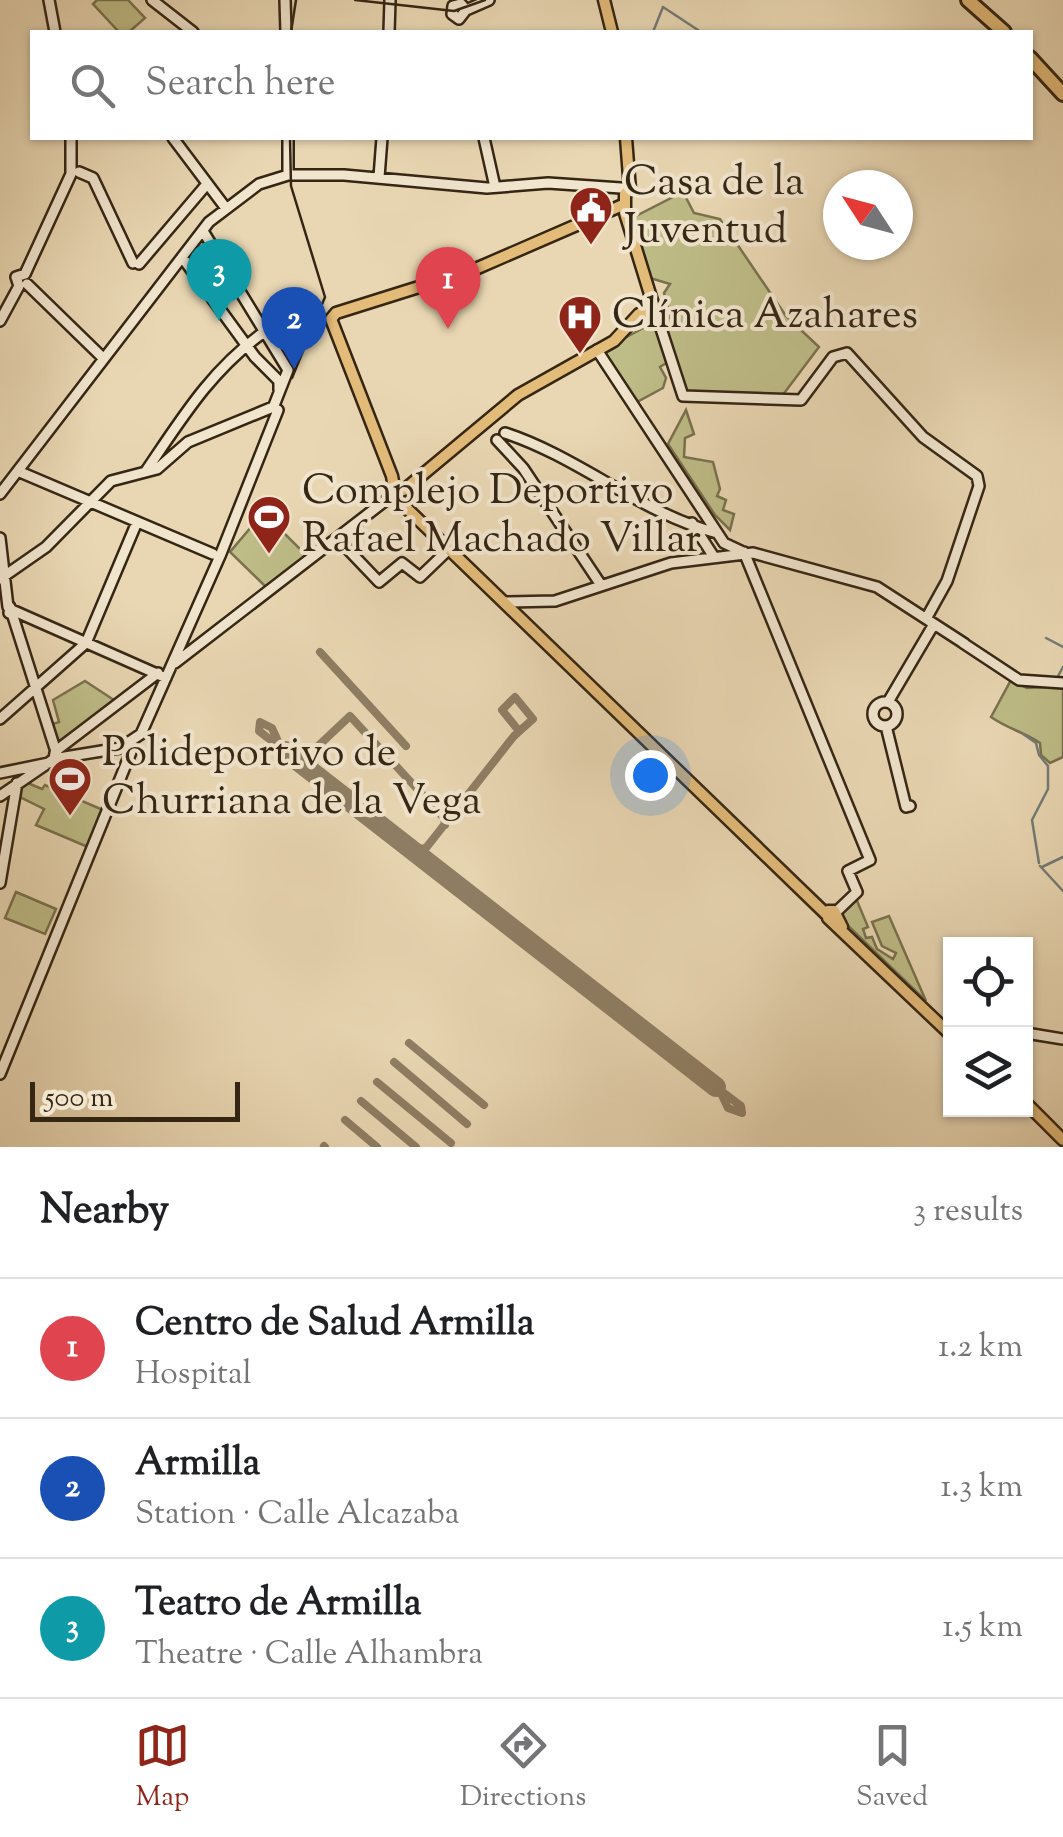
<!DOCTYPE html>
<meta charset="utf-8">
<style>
:root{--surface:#fff;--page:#f6f6f6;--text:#202124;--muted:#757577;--line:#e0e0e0;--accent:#8f2418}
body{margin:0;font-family:"Sorts Mill Goudy",serif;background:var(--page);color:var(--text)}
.controls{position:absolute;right:30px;bottom:30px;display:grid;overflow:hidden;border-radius:0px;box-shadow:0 2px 8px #0004}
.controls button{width:90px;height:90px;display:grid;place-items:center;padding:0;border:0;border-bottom:2px solid var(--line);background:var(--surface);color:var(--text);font:50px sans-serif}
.compass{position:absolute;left:823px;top:170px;width:90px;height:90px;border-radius:50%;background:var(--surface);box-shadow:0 2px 8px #0004;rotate:306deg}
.scale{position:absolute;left:30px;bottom:25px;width:210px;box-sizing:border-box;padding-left:10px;border:5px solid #352614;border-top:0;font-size:28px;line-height:35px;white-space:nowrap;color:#352614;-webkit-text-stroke:8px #f1e5ce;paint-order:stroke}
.you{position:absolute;left:650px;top:775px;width:35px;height:35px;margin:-25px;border:8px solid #fff;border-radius:50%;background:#1a73e8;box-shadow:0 0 0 15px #1a73e833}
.badge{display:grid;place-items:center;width:65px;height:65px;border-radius:50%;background:var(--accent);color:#fff;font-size:32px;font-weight:700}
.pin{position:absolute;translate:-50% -82px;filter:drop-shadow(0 2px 5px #0008)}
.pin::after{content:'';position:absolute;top:52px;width:35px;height:30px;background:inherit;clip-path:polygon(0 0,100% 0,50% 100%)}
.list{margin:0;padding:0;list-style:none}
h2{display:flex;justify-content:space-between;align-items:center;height:130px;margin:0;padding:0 40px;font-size:42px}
h2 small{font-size:32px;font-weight:400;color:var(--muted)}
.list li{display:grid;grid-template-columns:65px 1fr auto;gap:30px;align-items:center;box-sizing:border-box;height:140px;padding:0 40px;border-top:2px solid var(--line)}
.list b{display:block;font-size:38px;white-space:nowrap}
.list p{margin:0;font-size:32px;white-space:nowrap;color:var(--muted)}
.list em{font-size:32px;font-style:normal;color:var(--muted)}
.icon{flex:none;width:55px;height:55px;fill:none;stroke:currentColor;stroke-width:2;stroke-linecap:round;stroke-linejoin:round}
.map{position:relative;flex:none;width:1063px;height:1147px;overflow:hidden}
.search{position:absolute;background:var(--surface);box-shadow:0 2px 8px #0004;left:30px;right:30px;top:30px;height:110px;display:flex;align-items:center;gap:25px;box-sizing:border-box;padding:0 35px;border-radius:0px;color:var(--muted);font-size:38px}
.sheet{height:550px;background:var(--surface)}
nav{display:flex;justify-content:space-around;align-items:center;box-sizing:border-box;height:140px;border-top:2px solid var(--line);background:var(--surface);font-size:28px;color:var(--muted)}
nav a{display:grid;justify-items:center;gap:5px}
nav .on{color:var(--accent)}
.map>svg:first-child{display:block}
.green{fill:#bebc87;stroke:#7a714e;stroke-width:2.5}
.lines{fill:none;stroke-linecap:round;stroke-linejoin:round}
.stream{stroke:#747c77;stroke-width:2.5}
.taxiway{stroke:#8f7e64;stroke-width:8}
.runway{stroke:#8f7e64;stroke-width:20}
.secondary-casing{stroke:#352614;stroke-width:14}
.primary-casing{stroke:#352614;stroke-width:15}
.highway-casing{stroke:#352614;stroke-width:18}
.secondary{stroke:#f1e5ce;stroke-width:9}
.primary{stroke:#e4bc7a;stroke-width:10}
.highway{stroke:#e4bc7a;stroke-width:12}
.tram{stroke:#352614;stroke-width:2.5}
.labels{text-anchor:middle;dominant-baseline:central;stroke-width:8;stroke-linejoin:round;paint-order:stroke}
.poi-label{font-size:42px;fill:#352614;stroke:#f1e5ce;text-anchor:start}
</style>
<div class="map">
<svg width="1063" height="1147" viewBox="0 0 1063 1147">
<rect width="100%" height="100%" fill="#e9d7b3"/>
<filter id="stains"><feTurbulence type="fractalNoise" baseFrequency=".002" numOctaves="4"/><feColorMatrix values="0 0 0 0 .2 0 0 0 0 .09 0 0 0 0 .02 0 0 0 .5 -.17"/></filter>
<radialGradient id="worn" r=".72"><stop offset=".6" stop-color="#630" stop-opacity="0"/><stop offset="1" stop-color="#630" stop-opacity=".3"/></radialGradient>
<!-- green -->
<path class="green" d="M97,0H128L145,18L129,32H119L93,4Z
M683,192L694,213L720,219L786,316L819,347L782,396L687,395L663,327L670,316L664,293L670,284L650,278L630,219Z
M656,321L668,362L660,367L666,378L663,388L635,403L601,351Z
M686,410L694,434L685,438L684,457L713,462L720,489L717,496L726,500L723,510L734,514L730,530L715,515L668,444Z
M252,526L266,537L278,527L308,557L267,588L230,552Z
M1011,680L1027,688L1063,686V757L1050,763L1041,755L1040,743C1024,732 1008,729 991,717Z
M85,681L117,702L57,747L50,725L59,722L53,700Z
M23,781L42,789L45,785L103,810L88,847L36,825L44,809L18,796Z
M16,892L56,909L45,934L5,918Z
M855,896L868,927L863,929L866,938L872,937L877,949L893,959L896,953L882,946L872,922L889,916L926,1001L841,919L838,911Z"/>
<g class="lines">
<!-- stream -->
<path class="stream" d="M653,32L663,7L701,32
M1046,638L1063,647
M1057,678L1063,667
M1023,734L1036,743L1039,755L1048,766V789L1032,820L1039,863
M1040,866L1063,891
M1042,867L1063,857"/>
<!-- taxiway -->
<path class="taxiway" d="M320,652L406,746
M260,722L272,728L281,748L259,731Z
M300,763L350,716L444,818L445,825
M412,850L426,848L514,736L533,719L515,697L502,710L519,731
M409,1043L484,1105
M394,1062L467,1124
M377,1082L451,1143
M716,1087L741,1106L742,1113L728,1108L719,1089
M361,1101L416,1147
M345,1120L377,1147
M324,1146L325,1147"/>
<!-- runway -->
<path class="runway" d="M285,751L716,1087"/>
<defs>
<path id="secondary" d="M49,0L55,32
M152,0L193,32
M285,0L286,32
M459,19L466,10L489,0
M459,19L452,14L453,6L461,4L466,10
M389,32L390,0
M173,138L225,207
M484,138L495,187
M79,172L93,178L133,263
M71,174V138
M288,175V138
M379,177L382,138
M203,231L288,370L273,408
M182,257L255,357L279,381V390
M139,264L207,184
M27,284L103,358
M654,307L683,396L801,400L833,357L847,353L923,437L977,476L979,486L947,581L927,617
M0,321L19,286L16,277L25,274L71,174
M597,350L724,543L741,551
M505,433C579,457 642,514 717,533
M497,440L523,468L601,585
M146,471C182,418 211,370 264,332
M20,472L213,554
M0,494L209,222L259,184L288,175H344L487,188L548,183L621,188
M692,523L714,557
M0,538L8,607
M338,539L379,582L402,563L420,577L446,552L447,546
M744,552L870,860L848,871L857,892L835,913
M0,579L46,547L111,481L157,469L188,442L273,407
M504,602L555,601L671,563L753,553L877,587L965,644
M12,610L166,678
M9,613L10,607L58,758
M963,643L1019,680L1063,683
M175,663L394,494
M888,702L934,624
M873 714a12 12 0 1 1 24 0a12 12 0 1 1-24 0Z
M0,719L86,643L137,522
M886,726L906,807L910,806
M57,750L158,673
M59,758L120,748L141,734L220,556L278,410
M0,773L68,759
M0,796L54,759L55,753
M0,883L17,783
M1026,1033L1063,1039
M0,1074L131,752"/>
<path id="primary" d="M604,0L612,32
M625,204L473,270L336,313L331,319L392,476L396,498L826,914
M404,490L518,395L614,341L639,314L654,307L625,213V194L630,190L626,138
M842,927L834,911H828V918L950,1034
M1026,1103L1063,1140"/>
<path id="highway" d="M968,0L1004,32
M1030,58L1063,94"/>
</defs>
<!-- secondary casing -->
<use href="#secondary" class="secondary-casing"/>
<!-- primary casing -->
<use href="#primary" class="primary-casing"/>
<!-- highway casing -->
<use href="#highway" class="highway-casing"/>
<!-- secondary -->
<use href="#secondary" class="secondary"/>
<!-- primary -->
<use href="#primary" class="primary"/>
<!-- highway -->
<use href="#highway" class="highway"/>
<!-- tram -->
<path class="tram" d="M355,0L454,11L485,0
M291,32L296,0
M290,138L291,186L325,297L292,378"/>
</g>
<!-- icons -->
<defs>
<symbol id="civic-pin" viewBox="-11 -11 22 30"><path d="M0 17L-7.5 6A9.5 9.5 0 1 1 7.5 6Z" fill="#8f2418" stroke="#f1e5ce"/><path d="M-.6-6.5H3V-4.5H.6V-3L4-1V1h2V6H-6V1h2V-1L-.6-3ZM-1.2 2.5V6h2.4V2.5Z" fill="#fff"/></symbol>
<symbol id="hospital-pin" viewBox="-11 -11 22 30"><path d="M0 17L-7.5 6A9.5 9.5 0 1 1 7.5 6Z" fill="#8f2418" stroke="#f1e5ce"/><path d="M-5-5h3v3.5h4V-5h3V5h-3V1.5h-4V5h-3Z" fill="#fff"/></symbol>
<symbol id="stadium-pin" viewBox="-11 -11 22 30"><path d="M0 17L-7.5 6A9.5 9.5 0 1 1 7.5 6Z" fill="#8f2418" stroke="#f1e5ce"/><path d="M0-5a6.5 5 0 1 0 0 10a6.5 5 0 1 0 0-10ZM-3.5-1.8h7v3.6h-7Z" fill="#fff"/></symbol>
</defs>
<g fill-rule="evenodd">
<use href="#civic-pin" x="566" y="183" width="50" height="68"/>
<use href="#hospital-pin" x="555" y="292" width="50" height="68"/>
<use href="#stadium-pin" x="244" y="492" width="50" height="68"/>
<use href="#stadium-pin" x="45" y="754" width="50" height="68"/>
</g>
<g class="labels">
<!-- poi labels -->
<g class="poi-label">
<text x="624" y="184">Casa de la<tspan x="624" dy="48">Juventud</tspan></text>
<text x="612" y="317">Clínica Azahares</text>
<text x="302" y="493">Complejo Deportivo<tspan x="302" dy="48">Rafael Machado Villar</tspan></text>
<text x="102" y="755">Polideportivo de<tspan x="102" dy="48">Churriana de la Vega</tspan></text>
</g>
</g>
<rect width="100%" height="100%" filter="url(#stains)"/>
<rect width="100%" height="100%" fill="url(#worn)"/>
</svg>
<div class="controls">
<button><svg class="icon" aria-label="locate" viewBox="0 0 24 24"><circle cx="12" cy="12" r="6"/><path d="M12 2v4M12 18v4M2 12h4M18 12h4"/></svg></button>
<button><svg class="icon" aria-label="layers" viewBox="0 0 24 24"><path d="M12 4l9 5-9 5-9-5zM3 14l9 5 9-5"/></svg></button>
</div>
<svg class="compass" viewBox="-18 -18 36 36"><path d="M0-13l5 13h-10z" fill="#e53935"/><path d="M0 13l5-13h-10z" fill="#757577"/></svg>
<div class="scale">500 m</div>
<div class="you"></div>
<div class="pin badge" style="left:448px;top:329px;background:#e0444e">1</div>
<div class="pin badge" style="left:294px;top:369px;background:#1a4fb4">2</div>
<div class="pin badge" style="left:219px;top:321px;background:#0f9aa8">3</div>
<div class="search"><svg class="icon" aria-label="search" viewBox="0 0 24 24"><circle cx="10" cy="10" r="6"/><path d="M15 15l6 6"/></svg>Search here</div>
</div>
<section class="sheet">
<h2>Nearby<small>3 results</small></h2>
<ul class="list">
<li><span class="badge" style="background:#e0444e">1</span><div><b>Centro de Salud Armilla</b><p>Hospital</p></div><em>1.2 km</em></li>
<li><span class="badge" style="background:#1a4fb4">2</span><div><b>Armilla</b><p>Station · Calle Alcazaba</p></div><em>1.3 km</em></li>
<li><span class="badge" style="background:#0f9aa8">3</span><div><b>Teatro de Armilla</b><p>Theatre · Calle Alhambra</p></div><em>1.5 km</em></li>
</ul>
</section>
<nav>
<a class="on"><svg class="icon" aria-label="map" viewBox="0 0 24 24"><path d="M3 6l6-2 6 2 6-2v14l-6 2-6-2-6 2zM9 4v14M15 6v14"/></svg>Map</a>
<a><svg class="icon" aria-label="directions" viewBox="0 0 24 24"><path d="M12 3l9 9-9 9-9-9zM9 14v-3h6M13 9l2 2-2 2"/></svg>Directions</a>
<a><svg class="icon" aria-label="saved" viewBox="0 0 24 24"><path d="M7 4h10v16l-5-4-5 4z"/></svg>Saved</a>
</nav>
